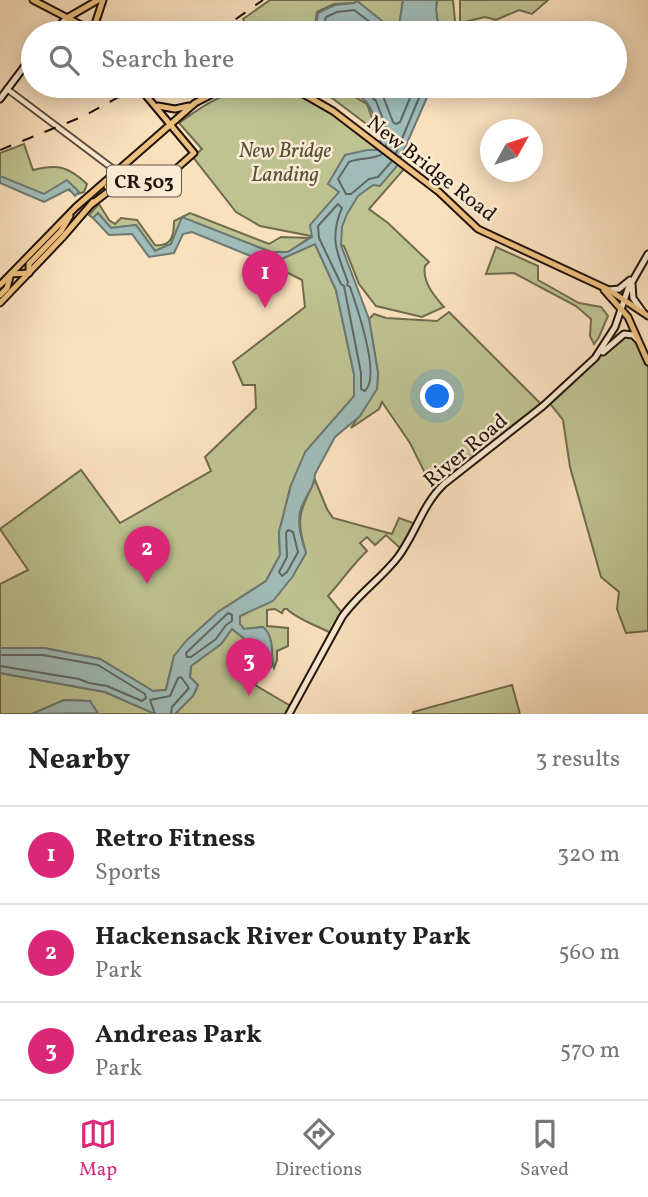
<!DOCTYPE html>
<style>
:root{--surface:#fff;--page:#f6f6f6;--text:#222;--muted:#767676;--line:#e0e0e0;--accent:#db2777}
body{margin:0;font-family:Vollkorn,serif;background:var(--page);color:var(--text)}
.compass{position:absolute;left:480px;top:119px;width:63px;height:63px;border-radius:50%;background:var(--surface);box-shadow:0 4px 18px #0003;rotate:50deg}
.you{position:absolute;left:438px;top:397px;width:24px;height:24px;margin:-18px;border:5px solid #fff;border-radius:50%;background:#1a73e8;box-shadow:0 0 0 10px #1a73e833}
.badge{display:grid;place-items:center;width:46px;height:46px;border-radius:50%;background:var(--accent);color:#fff;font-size:23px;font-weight:700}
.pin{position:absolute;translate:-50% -58px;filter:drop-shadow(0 2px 4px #0008)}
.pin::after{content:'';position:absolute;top:37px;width:24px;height:21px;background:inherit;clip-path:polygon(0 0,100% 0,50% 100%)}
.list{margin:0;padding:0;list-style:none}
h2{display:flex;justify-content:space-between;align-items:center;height:91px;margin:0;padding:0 28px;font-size:30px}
h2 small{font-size:23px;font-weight:400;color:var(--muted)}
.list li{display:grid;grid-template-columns:46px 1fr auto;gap:21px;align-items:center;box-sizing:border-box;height:98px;padding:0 28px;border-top:2px solid var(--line)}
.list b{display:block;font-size:26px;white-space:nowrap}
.list p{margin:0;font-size:23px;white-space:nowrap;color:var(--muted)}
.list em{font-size:23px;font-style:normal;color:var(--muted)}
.icon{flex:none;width:38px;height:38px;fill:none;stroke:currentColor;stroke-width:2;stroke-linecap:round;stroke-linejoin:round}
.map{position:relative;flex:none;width:648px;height:714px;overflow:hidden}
.search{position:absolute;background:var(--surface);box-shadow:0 4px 18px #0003;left:21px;right:21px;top:21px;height:77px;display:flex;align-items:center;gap:18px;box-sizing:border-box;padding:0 24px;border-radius:38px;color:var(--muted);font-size:26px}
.sheet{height:385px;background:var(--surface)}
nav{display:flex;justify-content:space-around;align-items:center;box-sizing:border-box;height:98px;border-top:2px solid var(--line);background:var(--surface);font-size:19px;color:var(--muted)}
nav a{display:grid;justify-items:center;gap:4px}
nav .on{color:var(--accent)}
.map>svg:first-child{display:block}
.green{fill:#bec391;stroke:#706a4e;stroke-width:2}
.water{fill:#a0bcb9;stroke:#6d7873;stroke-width:2}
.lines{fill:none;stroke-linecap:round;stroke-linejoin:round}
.shore{stroke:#606762;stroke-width:2}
.tertiary-casing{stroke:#574638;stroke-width:8}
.secondary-casing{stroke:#21120b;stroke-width:9}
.primary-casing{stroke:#21120b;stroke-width:9}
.tertiary{stroke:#fcecd5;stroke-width:4.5}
.secondary{stroke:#fcecd5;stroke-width:5}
.primary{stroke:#edc07f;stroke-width:5}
.rail{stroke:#21120b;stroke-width:2;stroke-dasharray:12 12;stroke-linecap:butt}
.labels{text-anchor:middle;stroke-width:5;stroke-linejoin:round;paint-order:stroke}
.shield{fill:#fcecd5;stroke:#635348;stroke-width:2}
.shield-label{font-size:19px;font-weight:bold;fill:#21120b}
.park-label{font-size:21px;font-style:italic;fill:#58503a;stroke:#fcecd5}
.street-label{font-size:21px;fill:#21120b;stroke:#fcecd5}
</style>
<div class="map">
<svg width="648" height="714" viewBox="0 0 648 714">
<rect width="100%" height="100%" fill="#fae1be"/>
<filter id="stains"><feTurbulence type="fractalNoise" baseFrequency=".00286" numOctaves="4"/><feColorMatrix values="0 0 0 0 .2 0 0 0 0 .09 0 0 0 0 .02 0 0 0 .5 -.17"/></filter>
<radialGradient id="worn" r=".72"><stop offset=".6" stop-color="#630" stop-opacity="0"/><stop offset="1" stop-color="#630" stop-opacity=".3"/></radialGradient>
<g class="green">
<path d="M 270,0 L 403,0 L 398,33 L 388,33 L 385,24 L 357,1 L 354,3 L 334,4 L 317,12 L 314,33 L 251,33 L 243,19 Z"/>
<path d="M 437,0 L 453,0 L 455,21 L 451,33 L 439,33 L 436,9 Z"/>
<path d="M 460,0 L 548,0 L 532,14 L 519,10 L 496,20 L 485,17 L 460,23 Z"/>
<path d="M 309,86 L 336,86 L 367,104 L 377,132 L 332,98 Z"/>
<path d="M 252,88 C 317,88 356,131 405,168 L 369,209 L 388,223 L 429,262 L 425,266 C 422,281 434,296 444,307 L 422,317 L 376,306 L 359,284 L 344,246 L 316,237 L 260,226 L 236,212 L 193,157 L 202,149 L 179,123 C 205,104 220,94 252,88 Z"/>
<path d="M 24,144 L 33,170 C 57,164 68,166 87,184 L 84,192 L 78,194 L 66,189 C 44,209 23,192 0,181 L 0,153 Z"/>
<path d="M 99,204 L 109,220 L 115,224 L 121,218 L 137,220 L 155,245 C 172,247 174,235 174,221 L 190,213 L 269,244 L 281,237 L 309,238 L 288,252 L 271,252 L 182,218 L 171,244 L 155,251 L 136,225 L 111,228 L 98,213 L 93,218 L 89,215 Z"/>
<path d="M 315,244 L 336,290 L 354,374 L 354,396 L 291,485 L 279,532 L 280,555 L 266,581 L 218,612 L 174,656 L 166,690 L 153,691 L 100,659 L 44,648 L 0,648 L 0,584 L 28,570 L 0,529 L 81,470 L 120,523 L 211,471 L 205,457 L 256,408 L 255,385 L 243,385 L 233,362 L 305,307 L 302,280 L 270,264 Z"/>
<path d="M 496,247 L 538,266 L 538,280 L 579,303 L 601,307 L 608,316 L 599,337 L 594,344 L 590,336 L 591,319 L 576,306 L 514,273 L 486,274 Z"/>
<path d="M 449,312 L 543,406 L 444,484 L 442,482 L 433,489 L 410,443 L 382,402 L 379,409 L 351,428 L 377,388 L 378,373 L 369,319 L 374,314 L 386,318 L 437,321 Z"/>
<path d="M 633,335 L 648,362 L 648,631 L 626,633 L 617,609 L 619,592 L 601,577 L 570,467 L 563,420 L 548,401 L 619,336 Z"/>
<path d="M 315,480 L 327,509 L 333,518 L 392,534 L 399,518 L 416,524 L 402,550 L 386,535 L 375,545 L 367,537 L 360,543 L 367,551 C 352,565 342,581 328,596 L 344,615 L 333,634 C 318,626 298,620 287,609 L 284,609 L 282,613 L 275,609 L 267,610 L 267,626 L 288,628 L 288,646 L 277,651 L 277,660 L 274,668 C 270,655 275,636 262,627 L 244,629 L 240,624 L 240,616 C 272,601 289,584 306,553 C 295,517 300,512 315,480 Z"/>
<path d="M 232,629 L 246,640 L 251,658 L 269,669 L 268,671 L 264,671 L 255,685 L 294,708 L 289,714 L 175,714 L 193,696 L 198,685 L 190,677 L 191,666 L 221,644 Z"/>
<path d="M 0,673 L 105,692 L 155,714 L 97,714 L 90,701 L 64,700 L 32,714 L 0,714 Z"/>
<path d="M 512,685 L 520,714 L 413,714 L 413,712 Z"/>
</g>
<g class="water">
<path d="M 403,0 L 437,0 L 436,9 L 439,33 L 398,33 Z"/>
<path d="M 357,1 L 386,24 L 388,33 L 315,33 L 318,13 L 335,5 L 354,3 Z"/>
<path d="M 342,86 L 432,86 L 397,166 L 380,186 L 373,185 L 358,196 L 347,214 L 342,227 L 341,245 L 369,319 L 378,373 L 377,389 L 360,416 L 335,437 L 315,474 C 315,488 303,498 300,512 C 297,525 302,540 306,553 L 293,576 L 273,601 L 240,616 L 240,624 L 244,629 L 263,627 C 274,636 272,653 272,666 L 269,669 L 251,658 L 246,640 L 232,629 L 221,644 L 191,666 L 190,677 L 198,685 L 193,696 L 175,714 L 155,714 L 105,692 L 0,673 L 0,648 L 44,648 L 100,659 L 153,691 L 166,690 L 174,656 L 186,641 L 218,612 L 266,581 L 280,555 L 279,532 L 291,485 L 305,452 L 354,396 L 354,374 L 336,290 L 315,244 L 270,264 L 192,232 L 183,234 L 174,253 L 149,257 L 132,234 L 109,235 L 93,218 L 98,213 L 111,228 L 136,225 L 155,251 L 171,244 L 182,217 L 271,252 L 288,252 L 312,237 L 310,225 L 339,192 L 328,184 L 345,155 L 367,150 L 376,150 L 382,137 C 371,108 372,100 342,86 Z"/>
<path d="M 0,176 L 44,194 L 67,180 L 79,192 L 75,196 L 69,189 L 44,202 L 0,183 Z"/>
<path d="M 64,700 L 90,701 L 98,713 L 32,714 Z"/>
</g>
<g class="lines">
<g class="shore">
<path d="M 322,33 L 326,17 L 337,12 L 354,10 L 378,28 L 380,33"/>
<path d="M 358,86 L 376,101 L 389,135 L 386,146"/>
<path d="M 373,86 L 383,96 L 393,122 L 396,124 L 400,122 L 415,86"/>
<path d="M 396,153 L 424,86"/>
<path d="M 382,154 C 374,160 360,157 349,162 L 338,179 L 346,194 L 351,194 L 369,179 L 378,177 L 392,161"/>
<path d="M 338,204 L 342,208 C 329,238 337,253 348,282 L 347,285 L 350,287 C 357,307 381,376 365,391 L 361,389 L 361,373 L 344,286 L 341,284 L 319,238 L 318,226 Z"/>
<path d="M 288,530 L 293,532 L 298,552 L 287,572 L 282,576 L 279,572 L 287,557 L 286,533 Z"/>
<path d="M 228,613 L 232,615 L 232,621 L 226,625 L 216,639 L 191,657 L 187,657 L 186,653 Z"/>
<path d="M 0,655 L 43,655 L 98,665 L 145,694 L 146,698 L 142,701 L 107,686 L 89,683 L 79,679 L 0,666"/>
<path d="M 155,714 L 150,700 L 170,696 L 178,678 L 181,677 L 189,688 L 172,707 L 171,714"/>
</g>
<g class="tertiary-casing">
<path id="tertiary" d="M 7,89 L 116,171"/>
</g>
<g class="secondary-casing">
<g id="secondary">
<path d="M 51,33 L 67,18"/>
<path d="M 0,99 L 33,55"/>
<path d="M 632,284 L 633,298 L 643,312"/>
<path d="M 609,290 L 619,289 L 630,280"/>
<path d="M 603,352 L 624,334 L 633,335 L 637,339"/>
<path d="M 289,714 L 342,617 C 358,594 381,579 398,557 C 416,533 422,505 444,484 L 543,406 L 595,358 L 615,327 L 628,289 L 648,254"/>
</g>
</g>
<g class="primary-casing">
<g id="primary">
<path d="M 33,0 L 81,25 L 91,33"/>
<path d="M 67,18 L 98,0"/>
<path d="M 99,33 L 96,21 L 103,0"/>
<path d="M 276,86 L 300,92 L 333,111 L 439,192 L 478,229 L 609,290 L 648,316"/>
<path d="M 158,106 L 175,109 L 189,106"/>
<path d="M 107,187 L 124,169"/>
<path d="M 92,204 L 118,184 L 159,180 L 168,176 L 194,153 L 138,86"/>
<path d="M 29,273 L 29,264 L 61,231 L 70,216"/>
<path d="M 11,274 L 29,273"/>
<path d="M 0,285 L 76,207 L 195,103 L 220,90 L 240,86"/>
<path d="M 604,290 L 628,317 L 648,362"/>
<path d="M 0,295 L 7,288 L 10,277"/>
<path d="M 0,303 L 62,238 L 93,202"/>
</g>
</g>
<use href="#tertiary" class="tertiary"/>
<use href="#secondary" class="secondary"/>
<use href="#primary" class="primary"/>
<g class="rail">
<path d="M 216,33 L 263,0"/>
<path d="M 0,150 L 84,116 L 139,86"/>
</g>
</g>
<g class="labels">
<rect class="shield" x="107" y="165.5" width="74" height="31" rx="5"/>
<g class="shield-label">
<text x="144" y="188">CR 503</text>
</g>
<g class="park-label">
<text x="285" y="157">New Bridge<tspan x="285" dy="24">Landing</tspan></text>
</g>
<g class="street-label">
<text transform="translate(432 168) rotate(38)" y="7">New Bridge Road</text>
<text transform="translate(465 450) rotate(-40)" y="7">River Road</text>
</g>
</g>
<rect width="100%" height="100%" filter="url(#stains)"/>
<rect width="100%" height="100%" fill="url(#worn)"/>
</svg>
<svg class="compass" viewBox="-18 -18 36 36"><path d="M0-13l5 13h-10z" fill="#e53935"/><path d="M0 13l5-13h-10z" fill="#767676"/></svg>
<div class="you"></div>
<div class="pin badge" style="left:265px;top:308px">1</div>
<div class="pin badge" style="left:147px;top:584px">2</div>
<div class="pin badge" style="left:249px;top:696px">3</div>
<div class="search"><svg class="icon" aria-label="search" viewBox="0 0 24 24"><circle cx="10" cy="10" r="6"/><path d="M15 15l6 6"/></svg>Search here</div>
</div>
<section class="sheet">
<h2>Nearby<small>3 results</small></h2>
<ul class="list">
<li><span class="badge">1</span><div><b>Retro Fitness</b><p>Sports</p></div><em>320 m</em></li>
<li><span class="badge">2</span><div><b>Hackensack River County Park</b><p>Park</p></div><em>560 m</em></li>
<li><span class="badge">3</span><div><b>Andreas Park</b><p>Park</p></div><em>570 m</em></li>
</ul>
</section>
<nav>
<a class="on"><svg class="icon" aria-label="map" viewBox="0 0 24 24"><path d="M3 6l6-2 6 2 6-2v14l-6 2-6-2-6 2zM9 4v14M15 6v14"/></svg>Map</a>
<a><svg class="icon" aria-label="directions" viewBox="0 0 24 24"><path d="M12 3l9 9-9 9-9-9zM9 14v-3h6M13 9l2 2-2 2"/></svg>Directions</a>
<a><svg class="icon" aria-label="saved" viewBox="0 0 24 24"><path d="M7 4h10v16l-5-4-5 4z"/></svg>Saved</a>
</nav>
